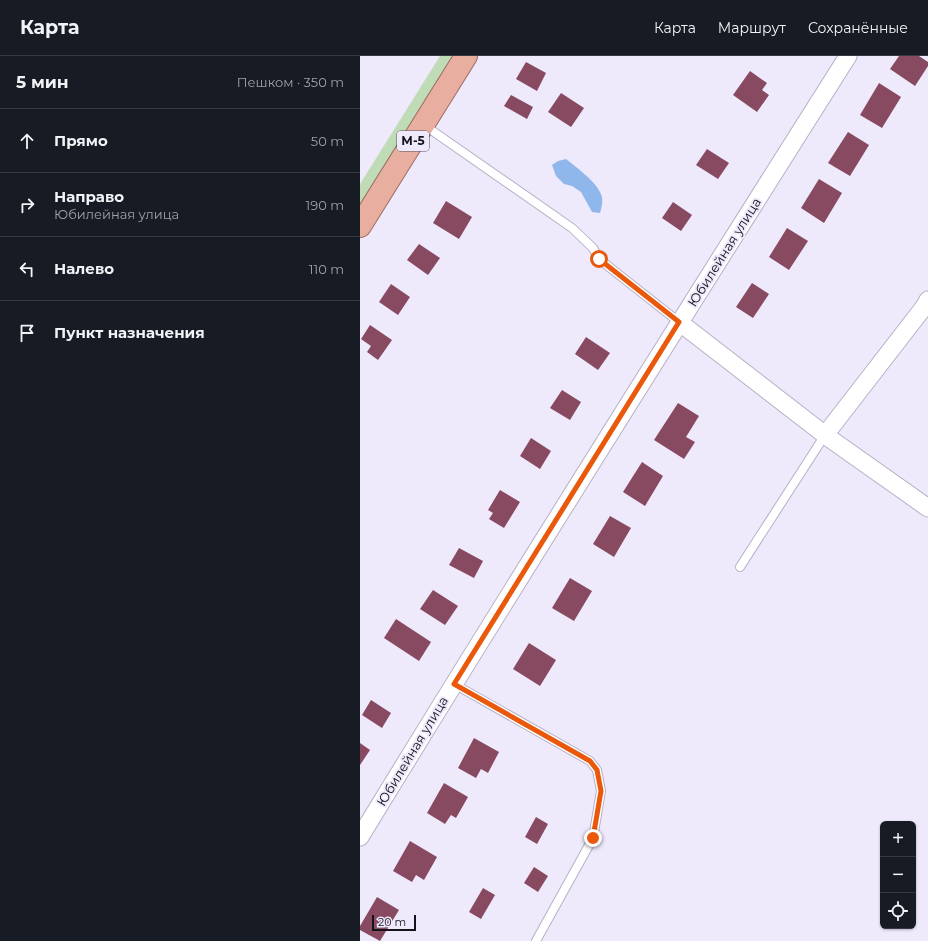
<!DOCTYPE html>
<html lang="ru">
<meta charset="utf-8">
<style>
:root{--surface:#171b24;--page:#242831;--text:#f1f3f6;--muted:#9ea1a6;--line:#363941}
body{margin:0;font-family:Montserrat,sans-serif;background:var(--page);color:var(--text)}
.controls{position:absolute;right:12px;bottom:12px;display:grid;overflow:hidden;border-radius:6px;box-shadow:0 1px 3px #0004}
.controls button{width:36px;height:36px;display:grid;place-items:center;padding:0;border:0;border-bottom:1px solid var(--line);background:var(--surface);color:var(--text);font:20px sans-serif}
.scale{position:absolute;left:12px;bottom:10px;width:44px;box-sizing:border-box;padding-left:4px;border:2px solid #15121a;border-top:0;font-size:11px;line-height:14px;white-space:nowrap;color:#15121a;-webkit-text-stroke:3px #efe9fc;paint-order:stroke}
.stop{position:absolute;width:12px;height:12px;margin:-9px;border:3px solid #ea580c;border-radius:50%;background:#fff}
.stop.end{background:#ea580c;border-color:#fff;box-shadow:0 1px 4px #0008}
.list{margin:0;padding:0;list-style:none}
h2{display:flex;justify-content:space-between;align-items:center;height:52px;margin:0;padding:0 16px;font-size:17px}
h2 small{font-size:13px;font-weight:400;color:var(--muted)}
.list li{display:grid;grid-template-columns:26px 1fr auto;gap:12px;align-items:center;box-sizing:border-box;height:64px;padding:0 16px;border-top:1px solid var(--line)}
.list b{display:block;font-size:15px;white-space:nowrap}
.list p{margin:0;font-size:13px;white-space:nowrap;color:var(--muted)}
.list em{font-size:13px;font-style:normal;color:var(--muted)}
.icon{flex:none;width:22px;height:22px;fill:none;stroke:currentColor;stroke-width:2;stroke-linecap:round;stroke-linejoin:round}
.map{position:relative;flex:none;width:568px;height:885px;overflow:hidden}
header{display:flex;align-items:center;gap:24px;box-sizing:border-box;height:56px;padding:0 20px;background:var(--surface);border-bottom:1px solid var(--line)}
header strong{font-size:19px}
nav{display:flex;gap:22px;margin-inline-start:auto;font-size:14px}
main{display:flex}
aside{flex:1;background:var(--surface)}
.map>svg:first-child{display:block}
.green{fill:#c0dcb7}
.water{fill:#90b7eb}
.building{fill:#874a61}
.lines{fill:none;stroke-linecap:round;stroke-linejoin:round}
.service-casing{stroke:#b6b0c5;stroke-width:10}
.minor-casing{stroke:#b6b0c5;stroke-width:19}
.trunk-casing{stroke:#9b6b62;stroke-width:24}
.service{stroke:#fff;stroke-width:8}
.minor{stroke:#fff;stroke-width:17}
.trunk{stroke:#e8afa0;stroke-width:22}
.route{stroke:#ea580c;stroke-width:5}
.labels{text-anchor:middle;stroke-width:4;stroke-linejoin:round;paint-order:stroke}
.shield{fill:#efe9fc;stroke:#56525e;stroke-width:1}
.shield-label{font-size:12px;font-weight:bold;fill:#15121a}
.street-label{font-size:13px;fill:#15121a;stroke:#efe9fc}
</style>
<header>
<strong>Карта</strong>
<nav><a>Карта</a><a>Маршрут</a><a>Сохранённые</a></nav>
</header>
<main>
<aside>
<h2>5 мин<small>Пешком · 350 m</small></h2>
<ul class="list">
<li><svg class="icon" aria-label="ahead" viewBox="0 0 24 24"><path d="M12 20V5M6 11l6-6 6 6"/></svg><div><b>Прямо</b></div><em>50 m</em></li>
<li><svg class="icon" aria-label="right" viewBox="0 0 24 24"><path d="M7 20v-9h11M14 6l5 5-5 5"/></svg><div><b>Направо</b><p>Юбилейная улица</p></div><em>190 m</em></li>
<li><svg class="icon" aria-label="left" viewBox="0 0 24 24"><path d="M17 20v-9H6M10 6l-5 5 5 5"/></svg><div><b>Налево</b></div><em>110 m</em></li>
<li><svg class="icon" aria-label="arrive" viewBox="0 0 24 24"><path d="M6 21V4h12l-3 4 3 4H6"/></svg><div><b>Пункт назначения</b></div></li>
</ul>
</aside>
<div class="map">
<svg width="568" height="885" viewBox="0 0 568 885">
<rect width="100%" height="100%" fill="#efe9fc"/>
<path class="green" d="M 80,0 L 95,0 L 0,152 L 0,128 Z"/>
<path class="water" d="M 206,103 C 216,111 235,125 240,136 C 244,143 242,150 240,157 L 232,156 L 221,136 L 212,130 L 204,128 L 196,120 L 192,109 L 198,105 Z"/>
<g class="building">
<path d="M 539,0 L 559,0 L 568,6 L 568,10 L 555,30 L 530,13 Z"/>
<path d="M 166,6 L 186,17 L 177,35 L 156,23 Z"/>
<path d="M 390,15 L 407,27 L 402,34 L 409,39 L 397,56 L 373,39 Z"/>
<path d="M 519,27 L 541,41 L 522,72 L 500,59 Z"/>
<path d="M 201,37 L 224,52 L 211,71 L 188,56 Z"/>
<path d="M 151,39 L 173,51 L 167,63 L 144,50 Z"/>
<path d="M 488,76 L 509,89 L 490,120 L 468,107 Z"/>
<path d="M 347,93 L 369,107 L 358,123 L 336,109 Z"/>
<path d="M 459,123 L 482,137 L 464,167 L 441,152 Z"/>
<path d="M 86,145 L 112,161 L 99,183 L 73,167 Z"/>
<path d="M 313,146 L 332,159 L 321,175 L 302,162 Z"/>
<path d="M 427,172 L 448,185 L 429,214 L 409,201 Z"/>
<path d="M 59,188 L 80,202 L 68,219 L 47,204 Z"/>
<path d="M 392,227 L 409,238 L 393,262 L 376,251 Z"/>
<path d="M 31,228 L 50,241 L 38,259 L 19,246 Z"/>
<path d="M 10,269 L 32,284 L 18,304 L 7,296 L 11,290 L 1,283 Z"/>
<path d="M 226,281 L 250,297 L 238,314 L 215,298 Z"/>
<path d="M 202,334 L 221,346 L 210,364 L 190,352 Z"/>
<path d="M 318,347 L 339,360 L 326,381 L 335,386 L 324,403 L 294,384 Z"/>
<path d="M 171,382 L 191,395 L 180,413 L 160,400 Z"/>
<path d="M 282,406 L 303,420 L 285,450 L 263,436 Z"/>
<path d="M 140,434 L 160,446 L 144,472 L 129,463 L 133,457 L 128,454 Z"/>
<path d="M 250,460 L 271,472 L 254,501 L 233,488 Z"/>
<path d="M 99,492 L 123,505 L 114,522 L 89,509 Z"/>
<path d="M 210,522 L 232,535 L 214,565 L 192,552 Z"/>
<path d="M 73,534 L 98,550 L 85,569 L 60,553 Z"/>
<path d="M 36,563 L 71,586 L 59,605 L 24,582 Z"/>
<path d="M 169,587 L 196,604 L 180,630 L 153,613 Z"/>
<path d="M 11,644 L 31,657 L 22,672 L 2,659 Z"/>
<path d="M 114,682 L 139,696 L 128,717 L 121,713 L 116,722 L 98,712 Z"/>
<path d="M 0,687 L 10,694 L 0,709 Z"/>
<path d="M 84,727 L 108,741 L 96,762 L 91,759 L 85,768 L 67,757 Z"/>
<path d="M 176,761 L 188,768 L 177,788 L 165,781 Z"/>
<path d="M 50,785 L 77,801 L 64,824 L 56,819 L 52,826 L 33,815 Z"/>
<path d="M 174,811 L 188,820 L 178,836 L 164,827 Z"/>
<path d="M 123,832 L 135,839 L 121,863 L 109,856 Z"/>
<path d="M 17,841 L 39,854 L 20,885 L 0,874 L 0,870 Z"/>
</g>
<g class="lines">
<g class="service-casing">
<g id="service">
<path d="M 64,69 L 212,172 L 233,192 L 239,203 L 319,266"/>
<path d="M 380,511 L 465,379"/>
<path d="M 94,628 L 230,705 L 237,714 L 241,735 L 233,782 L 176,885"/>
</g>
</g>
<g class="minor-casing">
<g id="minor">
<path d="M 319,266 L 469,382 L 568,452"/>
<path d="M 465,379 L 564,251 L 568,244"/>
<path d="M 0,781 C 160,519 324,259 488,0"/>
</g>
</g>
<g class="trunk-casing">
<path id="trunk" d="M 0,170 L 106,0"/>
</g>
<use href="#service" class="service"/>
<use href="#minor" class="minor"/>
<use href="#trunk" class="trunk"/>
</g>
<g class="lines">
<path class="route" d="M 233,782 L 241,735 L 237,714 L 230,705 L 94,628 L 319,266 L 239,203"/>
</g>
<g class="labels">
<rect class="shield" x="37" y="75" width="32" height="20" rx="3"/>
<g class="shield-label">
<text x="53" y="89">М-5</text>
</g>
<g class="street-label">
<text transform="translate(364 196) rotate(-58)" y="5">Юбилейная улица</text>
<text transform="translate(52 695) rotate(-59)" y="5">Юбилейная улица</text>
</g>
</g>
</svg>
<div class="controls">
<button>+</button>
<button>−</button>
<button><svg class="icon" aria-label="locate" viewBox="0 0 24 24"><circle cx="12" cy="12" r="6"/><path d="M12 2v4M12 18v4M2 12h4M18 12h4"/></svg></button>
</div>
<div class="scale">20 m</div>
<div class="stop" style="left:239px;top:203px"></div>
<div class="stop end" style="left:233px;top:782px"></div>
</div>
</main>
